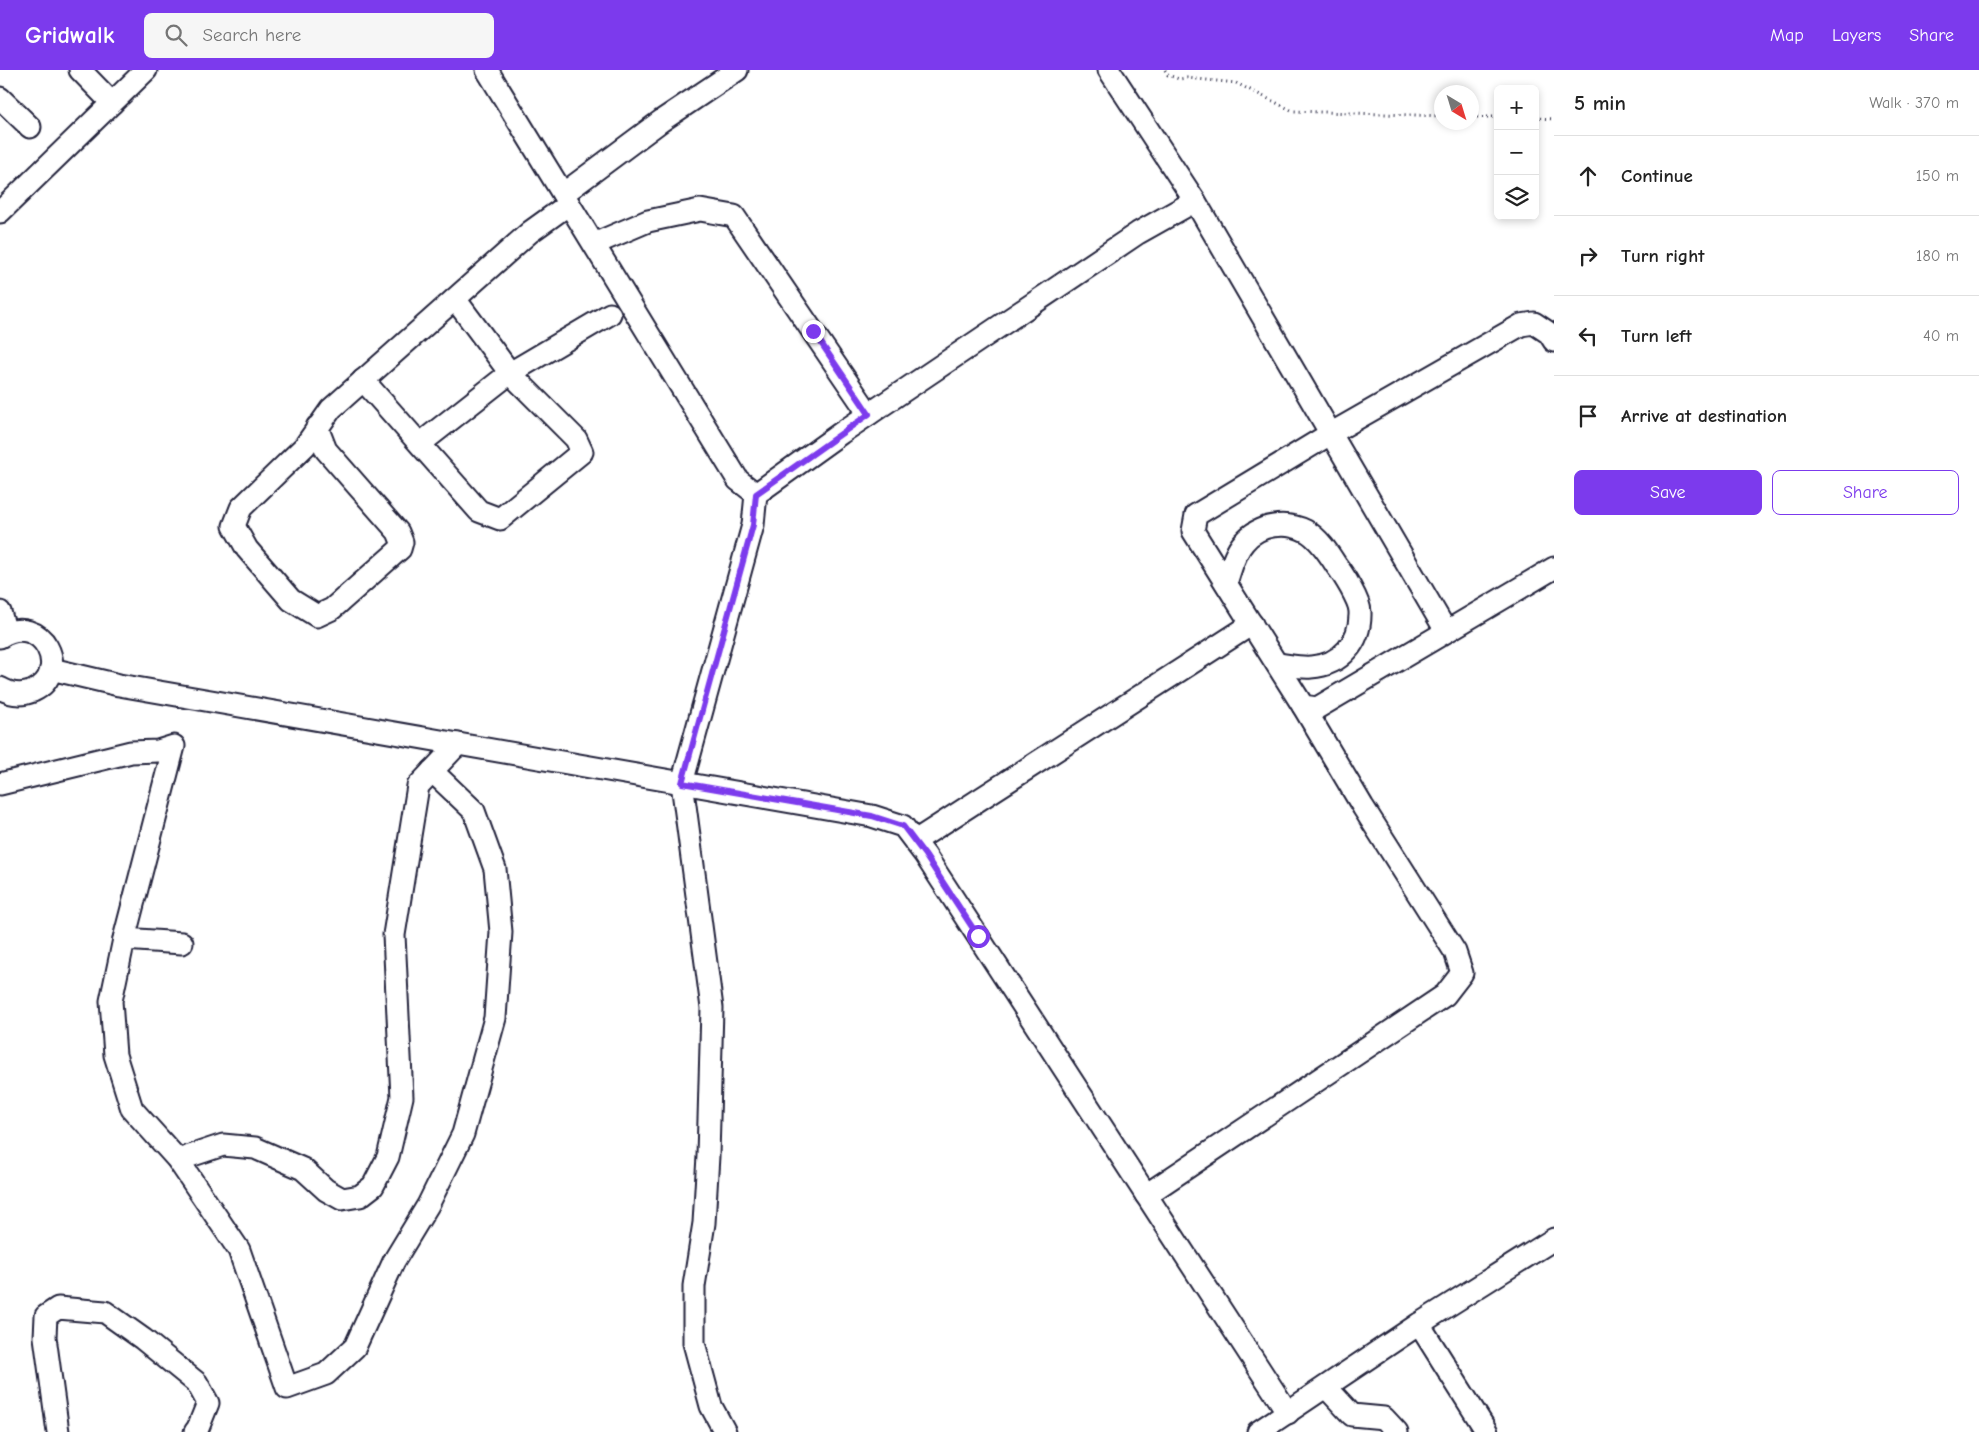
<!DOCTYPE html>
<meta charset="utf-8">
<style>
:root{--surface:#fff;--page:#f6f6f6;--text:#222;--muted:#767676;--line:#e0e0e0;--accent:#7c3aed}
body{margin:0;font-family:"Comic Neue",sans-serif;background:var(--page);color:var(--text)}
.controls{position:absolute;right:15px;top:15px;display:grid;overflow:hidden;border-radius:8px;box-shadow:0 2px 8px #0003}
.controls button{width:45px;height:45px;display:grid;place-items:center;padding:0;border:0;border-bottom:1px solid var(--line);background:var(--surface);color:var(--text);font:25px sans-serif}
.compass{position:absolute;left:1434px;top:15px;width:45px;height:45px;border-radius:50%;background:var(--surface);box-shadow:0 2px 8px #0003;rotate:142deg}
.stop{position:absolute;width:15px;height:15px;margin:-11px;border:4px solid #7c3aed;border-radius:50%;background:#fff}
.stop.end{background:#7c3aed;border-color:#fff;box-shadow:0 1px 5px #0008}
.list{margin:0;padding:0;list-style:none}
h2{display:flex;justify-content:space-between;align-items:center;height:65px;margin:0;padding:0 20px;font-size:21px}
h2 small{font-size:16px;font-weight:400;color:var(--muted)}
.list li{display:grid;grid-template-columns:32px 1fr auto;gap:15px;align-items:center;box-sizing:border-box;height:80px;padding:0 20px;border-top:1px solid var(--line)}
.list b{display:block;font-size:19px;white-space:nowrap}
.list em{font-size:16px;font-style:normal;color:var(--muted)}
.actions{display:flex;gap:10px;padding:15px 20px}
.actions a{flex:1;padding:11px 0;border:1px solid var(--accent);border-radius:8px;text-align:center;font-size:18px;color:var(--accent)}
.actions .main{background:var(--accent);color:#fff}
.icon{flex:none;width:28px;height:28px;fill:none;stroke:currentColor;stroke-width:2;stroke-linecap:round;stroke-linejoin:round}
.map{position:relative;flex:none;width:1554px;height:1362px;overflow:hidden}
header{display:flex;align-items:center;gap:30px;box-sizing:border-box;height:70px;padding:0 25px;background:var(--accent);color:#fff}
header strong{font-size:24px}
nav{display:flex;gap:28px;margin-inline-start:auto;font-size:18px}
.search{width:350px;height:45px;background:var(--page);display:flex;align-items:center;gap:12px;box-sizing:border-box;padding:0 18px;border-radius:8px;color:var(--muted);font-size:19px}
main{display:flex}
aside{flex:1;background:var(--surface)}
.map>svg:first-child{display:block}
.lines{fill:none;stroke-linecap:round;stroke-linejoin:round}
.minor-casing{stroke:#22223b;stroke-width:25}
.path{stroke:#22223b;stroke-width:3;stroke-dasharray:1 4;stroke-linecap:butt}
.minor{stroke:#fff;stroke-width:21}
.route{stroke:#7c3aed;stroke-width:6}
</style>
<header>
<strong>Gridwalk</strong>
<div class="search"><svg class="icon" aria-label="search" viewBox="0 0 24 24"><circle cx="10" cy="10" r="6"/><path d="M15 15l6 6"/></svg>Search here</div>
<nav><a>Map</a><a>Layers</a><a>Share</a></nav>
</header>
<main>
<div class="map">
<svg width="1554" height="1362" viewBox="0 0 1554 1362">
<rect width="100%" height="100%" fill="#fff"/>
<filter id="ink" filterUnits="userSpaceOnUse"><feTurbulence type="fractalNoise" baseFrequency=".02" numOctaves="2"/><feDisplacementMap in="SourceGraphic" scale="10" xChannelSelector="R" yChannelSelector="G"/><feConvolveMatrix kernelMatrix="1 2 1 2 8 2 1 2 1" color-interpolation-filters="sRGB"/></filter>
<g filter="url(#ink)">
<g class="lines">
<g class="minor-casing">
<g id="minor">
<path d="M 80,0 L 112,33"/>
<path d="M 487,0 L 738,410 L 756,424"/>
<path d="M 1109,0 L 1195,131 L 1446,561"/>
<path d="M 0,28 L 30,57"/>
<path d="M 563,124 L 661,51 L 737,0"/>
<path d="M 0,142 L 146,0"/>
<path d="M 594,174 L 648,151 L 700,140 L 734,146 L 869,344"/>
<path d="M 1554,271 L 1549,263 L 1534,253 L 1521,255 L 1330,364 L 1196,445 L 1193,461 L 1303,636 L 1317,638 L 1554,498"/>
<path d="M 363,310 L 479,441 L 500,449 L 582,382 L 576,369 L 510,303 L 455,229"/>
<path d="M 317,357 L 326,380 L 398,462 L 402,472 L 400,479 L 332,539 L 317,546 L 291,530 L 247,479 L 234,456 L 241,438 L 305,376 L 331,339 L 530,162 L 569,134"/>
<path d="M 421,373 L 510,303 L 610,244"/>
<path d="M 1226,513 C 1231,499 1234,483 1244,472 C 1259,454 1286,451 1306,461 C 1319,468 1329,484 1336,495 C 1343,504 1360,531 1360,542 C 1361,572 1341,595 1311,597 C 1300,598 1288,595 1277,594"/>
<path d="M 0,542 L 6,563"/>
<path d="M 0,567 C 42,540 73,603 33,621 C 21,626 10,624 0,618"/>
<path d="M 51,599 L 119,615 L 872,746 L 903,756 L 925,785 L 1288,1343"/>
<path d="M 0,714 L 131,682 L 158,681 L 174,676 L 124,869 L 111,931 L 115,985 L 132,1039 L 178,1090 L 239,1180 L 287,1318 L 326,1304 L 355,1277 L 394,1191 L 428,1135 L 463,1064 L 495,948 L 501,862 L 495,799 L 474,741 L 432,701"/>
<path d="M 915,771 L 1252,554"/>
<path d="M 124,869 L 182,873"/>
<path d="M 178,1090 L 223,1075 L 255,1078 L 303,1099 L 326,1120 L 342,1129 L 360,1126 L 373,1116 L 388,1087 L 402,1027 L 394,865 L 418,716 L 458,674"/>
<path d="M 1146,1125 L 1445,925 L 1462,903 L 1455,882 L 1363,737 L 1303,636"/>
<path d="M 1419,1254 L 1487,1362"/>
<path d="M 1326,1317 L 1352,1345 L 1384,1348 L 1397,1362"/>
<path d="M 58,1362 L 45,1267 L 46,1246 L 58,1238 L 105,1242 L 143,1269 L 197,1313 L 208,1333 L 198,1358 L 195,1362"/>
<path d="M 725,1362 L 711,1336 L 694,1273 L 694,1216 L 704,1153 L 708,1086 L 712,938 L 682,713 L 753,455 L 756,424 L 841,363 L 1138,163 L 1195,131"/>
<path d="M 1258,1362 L 1419,1254 L 1554,1169"/>
</g>
</g>
<g class="path">
<path d="M 1165,0 L 1168,5 L 1179,9 L 1187,8 L 1236,13 L 1293,41 L 1442,46"/>
<path d="M 1472,47 L 1498,47"/>
<path d="M 1535,48 L 1554,49"/>
</g>
<use href="#minor" class="minor"/>
</g>
</g>
<g class="lines" filter="url(#ink)">
<path class="route" d="M 813,261 L 869,344 L 756,424 L 753,455 L 682,713 L 872,746 L 903,756 L 925,785 L 978,866"/>
</g>
</svg>
<div class="controls">
<button>+</button>
<button>−</button>
<button><svg class="icon" aria-label="layers" viewBox="0 0 24 24"><path d="M12 4l9 5-9 5-9-5zM3 14l9 5 9-5"/></svg></button>
</div>
<svg class="compass" viewBox="-18 -18 36 36"><path d="M0-13l5 13h-10z" fill="#e53935"/><path d="M0 13l5-13h-10z" fill="#767676"/></svg>
<div class="stop" style="left:978px;top:866px"></div>
<div class="stop end" style="left:813px;top:261px"></div>
</div>
<aside>
<h2>5 min<small>Walk · 370 m</small></h2>
<ul class="list">
<li><svg class="icon" aria-label="ahead" viewBox="0 0 24 24"><path d="M12 20V5M6 11l6-6 6 6"/></svg><div><b>Continue</b></div><em>150 m</em></li>
<li><svg class="icon" aria-label="right" viewBox="0 0 24 24"><path d="M7 20v-9h11M14 6l5 5-5 5"/></svg><div><b>Turn right</b></div><em>180 m</em></li>
<li><svg class="icon" aria-label="left" viewBox="0 0 24 24"><path d="M17 20v-9H6M10 6l-5 5 5 5"/></svg><div><b>Turn left</b></div><em>40 m</em></li>
<li><svg class="icon" aria-label="arrive" viewBox="0 0 24 24"><path d="M6 21V4h12l-3 4 3 4H6"/></svg><div><b>Arrive at destination</b></div></li>
</ul>
<div class="actions"><a class="main">Save</a><a>Share</a></div>
</aside>
</main>
